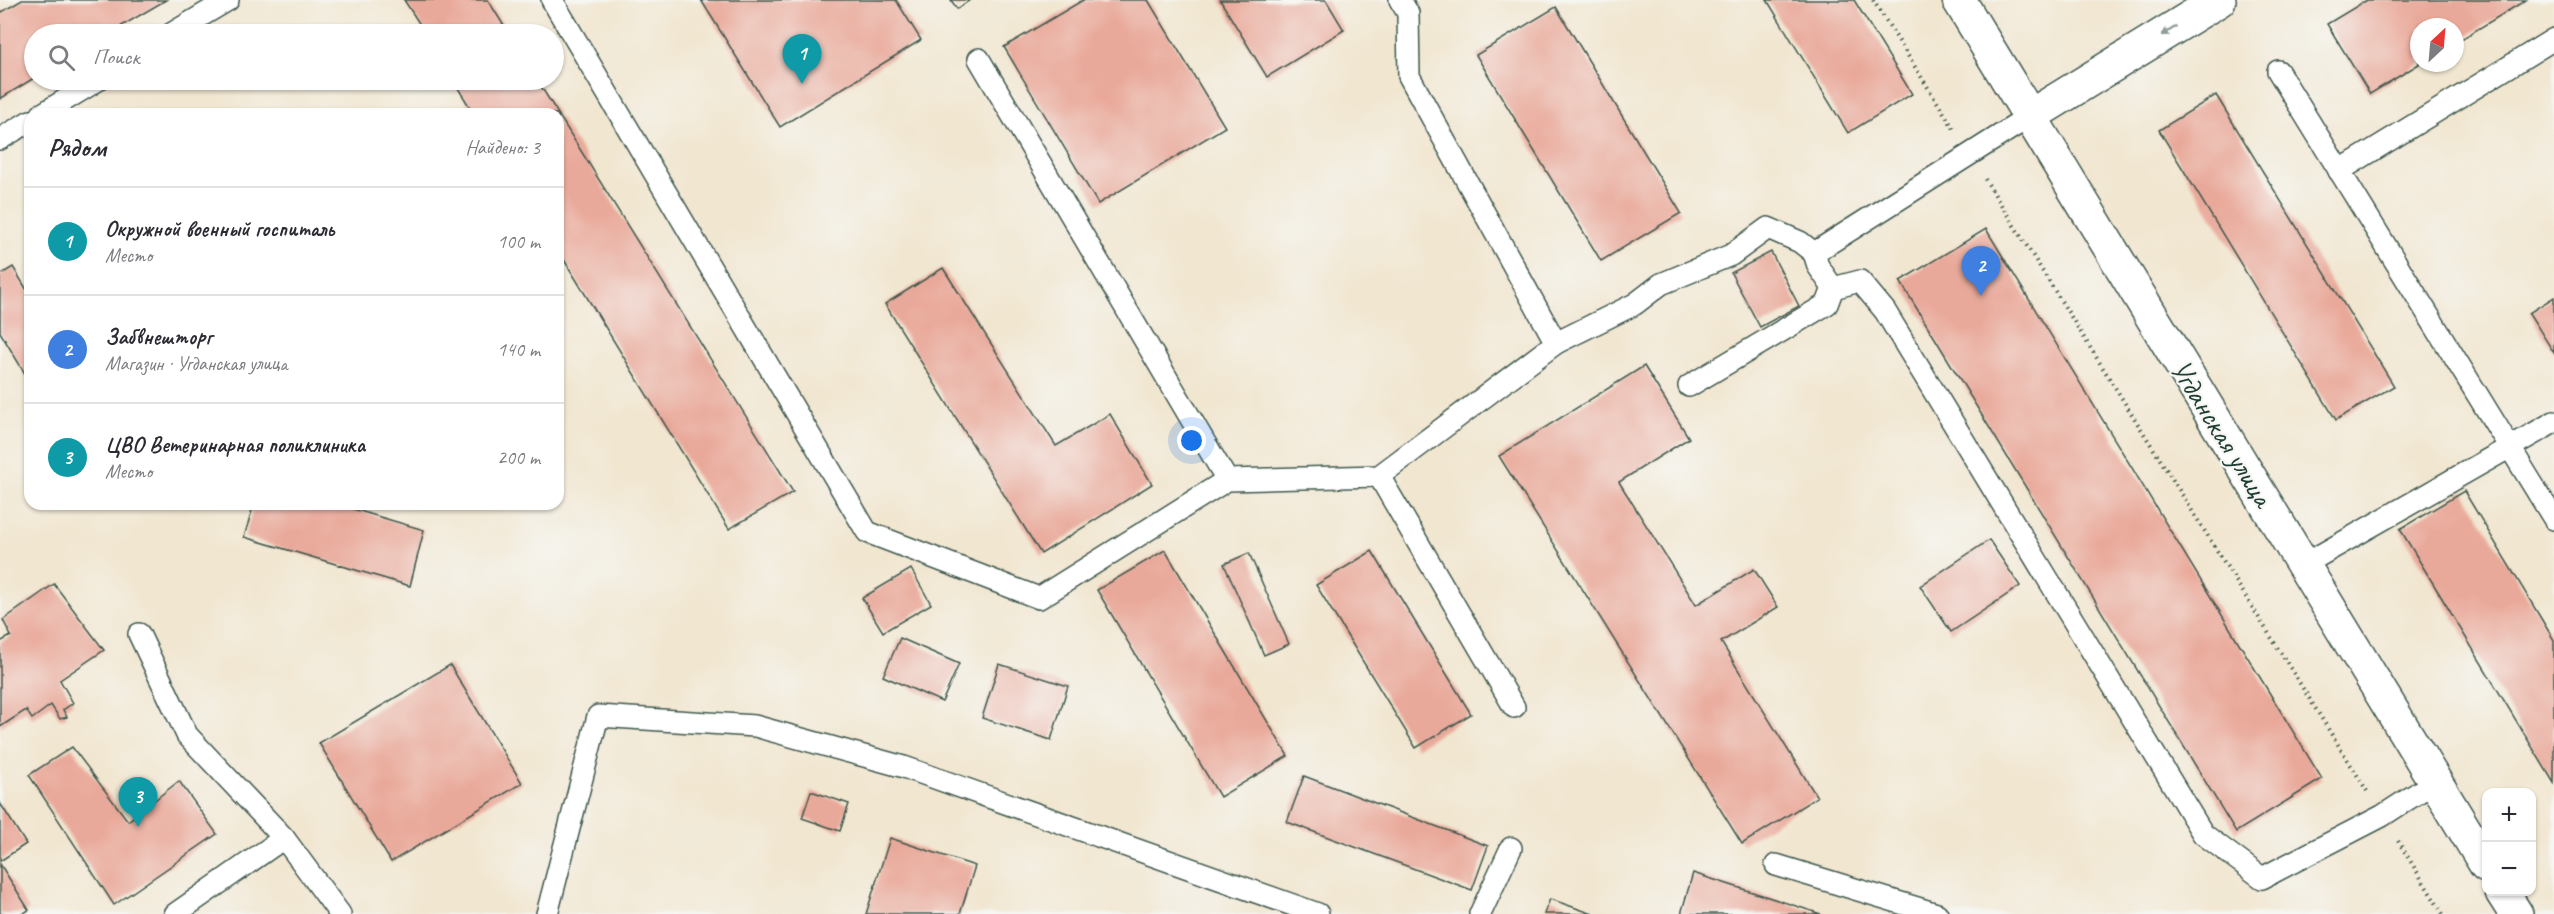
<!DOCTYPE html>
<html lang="ru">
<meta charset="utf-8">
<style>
:root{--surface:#fff;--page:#f7f7f7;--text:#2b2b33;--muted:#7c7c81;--line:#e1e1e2;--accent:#7c3aed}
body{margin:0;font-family:Caveat,sans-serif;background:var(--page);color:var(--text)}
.controls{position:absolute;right:18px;bottom:18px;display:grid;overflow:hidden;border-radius:12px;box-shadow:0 2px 4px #0004}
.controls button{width:54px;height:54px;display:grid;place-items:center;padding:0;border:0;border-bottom:2px solid var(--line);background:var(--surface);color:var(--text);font:30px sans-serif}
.compass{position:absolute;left:2410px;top:18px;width:54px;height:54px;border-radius:50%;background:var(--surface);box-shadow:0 2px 4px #0004;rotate:26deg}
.you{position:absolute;left:1192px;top:441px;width:21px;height:21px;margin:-15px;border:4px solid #fff;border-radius:50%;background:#1a73e8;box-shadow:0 0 0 9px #1a73e833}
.badge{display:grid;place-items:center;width:39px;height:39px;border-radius:50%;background:var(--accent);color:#fff;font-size:20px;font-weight:700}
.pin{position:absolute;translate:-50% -50px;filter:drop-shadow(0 2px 3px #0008)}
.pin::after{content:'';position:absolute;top:32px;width:21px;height:18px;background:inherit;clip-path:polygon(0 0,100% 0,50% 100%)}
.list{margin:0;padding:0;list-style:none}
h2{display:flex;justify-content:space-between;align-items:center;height:78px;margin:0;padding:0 24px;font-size:26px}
h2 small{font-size:20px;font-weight:400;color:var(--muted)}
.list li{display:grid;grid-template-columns:39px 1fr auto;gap:18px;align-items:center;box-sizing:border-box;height:108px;padding:0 24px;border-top:2px solid var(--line)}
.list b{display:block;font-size:22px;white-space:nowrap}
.list p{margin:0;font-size:20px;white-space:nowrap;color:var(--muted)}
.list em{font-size:20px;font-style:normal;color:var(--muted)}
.icon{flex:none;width:33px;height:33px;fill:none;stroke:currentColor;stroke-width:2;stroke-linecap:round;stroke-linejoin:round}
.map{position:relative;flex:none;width:2554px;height:914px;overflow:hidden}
.search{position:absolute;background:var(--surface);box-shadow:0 2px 4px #0004;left:24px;top:24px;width:540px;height:66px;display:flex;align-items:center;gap:15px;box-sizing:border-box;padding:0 21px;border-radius:33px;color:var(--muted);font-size:22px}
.panel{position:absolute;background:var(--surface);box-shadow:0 2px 4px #0004;left:24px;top:108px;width:540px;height:402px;border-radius:18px}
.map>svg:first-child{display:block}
.building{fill:#e9a99a}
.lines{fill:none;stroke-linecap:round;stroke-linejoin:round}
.service-casing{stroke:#3e564b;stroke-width:24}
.minor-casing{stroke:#3e564b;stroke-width:36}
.path{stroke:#3e564b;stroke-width:4;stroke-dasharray:1.5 4.5;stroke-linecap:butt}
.service{stroke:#fff;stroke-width:21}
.minor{stroke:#fff;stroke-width:33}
.oneway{fill:#8f9e9a}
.labels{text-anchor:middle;stroke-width:4.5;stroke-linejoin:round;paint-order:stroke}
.street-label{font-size:30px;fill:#1f3d34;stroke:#f6f6f2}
</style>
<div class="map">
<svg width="2554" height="914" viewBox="0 0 2554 914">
<rect width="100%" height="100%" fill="#f6f6f2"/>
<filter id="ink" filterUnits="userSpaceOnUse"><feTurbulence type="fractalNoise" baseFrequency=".0167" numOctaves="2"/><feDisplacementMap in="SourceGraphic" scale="12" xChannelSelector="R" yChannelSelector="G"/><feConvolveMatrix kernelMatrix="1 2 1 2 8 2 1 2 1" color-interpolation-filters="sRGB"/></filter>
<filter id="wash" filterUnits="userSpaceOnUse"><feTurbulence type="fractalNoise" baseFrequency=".008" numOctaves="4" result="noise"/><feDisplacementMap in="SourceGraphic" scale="24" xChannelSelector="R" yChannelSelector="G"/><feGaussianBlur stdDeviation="1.35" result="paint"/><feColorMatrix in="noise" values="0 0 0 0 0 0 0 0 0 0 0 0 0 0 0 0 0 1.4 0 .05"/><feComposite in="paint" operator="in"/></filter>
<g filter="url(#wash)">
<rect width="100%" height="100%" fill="#f1e6d0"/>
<g id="blocks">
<g class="building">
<path d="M 22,0 L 166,0 L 108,34 L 34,34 L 34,78 L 0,99 L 0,13 Z"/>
<path d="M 404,0 L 488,0 L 509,34 L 426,34 Z"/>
<path d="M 701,0 L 896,0 L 921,40 L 780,127 Z"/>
<path d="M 951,0 L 970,0 L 957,9 Z"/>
<path d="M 1083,0 L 1148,0 L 1225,127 L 1098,204 L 1004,47 Z"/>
<path d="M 1220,0 L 1326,0 L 1344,30 L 1267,77 Z"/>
<path d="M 1767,0 L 1854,0 L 1912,94 L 1848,133 Z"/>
<path d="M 2367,0 L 2526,0 L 2455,43 L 2455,27 L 2419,27 L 2419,64 L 2370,94 L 2327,24 Z"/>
<path d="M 1556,7 L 1681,213 L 1601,261 L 1476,55 Z"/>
<path d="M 453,80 L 537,80 L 793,492 L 729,529 L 558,250 L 558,114 L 474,114 Z"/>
<path d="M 2216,95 L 2394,386 L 2336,420 L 2159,130 Z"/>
<path d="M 1986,229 L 2322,779 L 2236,832 L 1900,281 Z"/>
<path d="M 1771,252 L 1799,306 L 1760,327 L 1731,273 Z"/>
<path d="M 13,267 L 30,295 L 30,382 L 0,332 L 0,275 Z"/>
<path d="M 943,268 L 1056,446 L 1110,414 L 1152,484 L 1041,554 L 885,304 Z"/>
<path d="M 2554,297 L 2554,353 L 2529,313 Z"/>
<path d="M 1644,366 L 1689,438 L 1619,482 L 1696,605 L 1754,569 L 1778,607 L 1721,642 L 1817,797 L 1742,844 L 1499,456 Z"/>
<path d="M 2464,491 L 2554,640 L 2554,783 L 2400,529 Z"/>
<path d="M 254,504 L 336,504 L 424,530 L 410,586 L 244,537 Z"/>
<path d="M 1989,540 L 2020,586 L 1951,632 L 1920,586 Z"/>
<path d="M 1165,550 L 1288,756 L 1220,797 L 1097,590 Z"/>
<path d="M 1372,551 L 1471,714 L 1416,748 L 1316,585 Z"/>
<path d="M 1249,553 L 1289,644 L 1264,655 L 1224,564 Z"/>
<path d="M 911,569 L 931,604 L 883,632 L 862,598 Z"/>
<path d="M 54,584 L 104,650 L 60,680 L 73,703 L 63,710 L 67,717 L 60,719 L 51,705 L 32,719 L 26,710 L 0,727 L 0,642 L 11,636 L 3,620 Z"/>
<path d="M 900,638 L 959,664 L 942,702 L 883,676 Z"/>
<path d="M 999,664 L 1068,686 L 1051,740 L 982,718 Z"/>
<path d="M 450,665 L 522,783 L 391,862 L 319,743 Z"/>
<path d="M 72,747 L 128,821 L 179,781 L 217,834 L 114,905 L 29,775 Z"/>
<path d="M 1304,776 L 1488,846 L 1472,890 L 1287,822 Z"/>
<path d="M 811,791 L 849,804 L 840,831 L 802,818 Z"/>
<path d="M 0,803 L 26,844 L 0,861 Z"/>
<path d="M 890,838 L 975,866 L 960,914 L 866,914 Z"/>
<path d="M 0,864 L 29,910 L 22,914 L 0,914 Z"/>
<path d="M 1693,873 L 1821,914 L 1681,914 Z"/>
<path d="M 1550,899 L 1593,914 L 1544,914 Z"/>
</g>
</g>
</g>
<g filter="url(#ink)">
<use href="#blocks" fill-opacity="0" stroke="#3e564b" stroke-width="1.5"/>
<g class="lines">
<g class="service-casing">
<g id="service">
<path d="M 552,0 L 867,532 L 1039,598 L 1227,480 L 1379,476 L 1556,343 L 1409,76 L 1408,13 L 1400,0"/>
<path d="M 171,34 L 228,0"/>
<path d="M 979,59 L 1227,480"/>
<path d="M 2278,71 L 2554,519"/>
<path d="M 42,114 L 98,80"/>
<path d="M 0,139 L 30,121"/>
<path d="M 2339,171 L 2554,39"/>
<path d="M 1833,288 L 1860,281 L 1885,311 L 2203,834 L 2262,878 L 2382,816 L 2436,781"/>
<path d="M 1556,343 L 1635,304 L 1661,284 L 1731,255 L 1768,228 L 1800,242 L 1814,253"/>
<path d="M 1689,386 L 1827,304 L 1833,288 L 1818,266 L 1814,253 L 2029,117"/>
<path d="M 1379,476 L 1514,707"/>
<path d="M 2303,565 L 2554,422"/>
<path d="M 139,634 L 187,735 L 284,838 L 175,914"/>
<path d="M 284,838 L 340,914"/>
<path d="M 1776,865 L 1937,914"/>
<path d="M 547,914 L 598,716 L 755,726 L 904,767 L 1318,914"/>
<path d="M 1480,914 L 1511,848"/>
</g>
</g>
<g class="minor-casing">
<g id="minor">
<path d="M 1959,0 L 2486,865"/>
<path d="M 2029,117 L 2219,0"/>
<path d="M 2502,892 L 2516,914"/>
</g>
</g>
<g class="path">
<path d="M 1873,0 L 1954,129"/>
<path d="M 1985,179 L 2367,791"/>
<path d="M 2398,841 L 2443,914"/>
</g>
<use href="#service" class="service"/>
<use href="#minor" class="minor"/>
</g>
<defs><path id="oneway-solid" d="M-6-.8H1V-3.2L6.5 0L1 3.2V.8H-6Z" transform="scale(1.5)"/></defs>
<use class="oneway" href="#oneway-solid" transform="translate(2169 31) rotate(148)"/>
</g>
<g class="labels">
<g class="street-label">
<text transform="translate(2222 433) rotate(58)" y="10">Угданская улица</text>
</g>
</g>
</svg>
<div class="controls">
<button>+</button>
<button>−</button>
</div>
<svg class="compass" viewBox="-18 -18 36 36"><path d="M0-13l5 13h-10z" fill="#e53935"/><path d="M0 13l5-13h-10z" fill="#7c7c81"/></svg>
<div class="you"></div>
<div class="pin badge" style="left:802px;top:84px;background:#0f9aa8">1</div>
<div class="pin badge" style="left:1981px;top:296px;background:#3f7fe0">2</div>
<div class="pin badge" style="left:138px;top:827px;background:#0f9aa8">3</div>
<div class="search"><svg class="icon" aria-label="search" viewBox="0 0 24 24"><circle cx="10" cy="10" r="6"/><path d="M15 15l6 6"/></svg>Поиск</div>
<section class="panel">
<h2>Рядом<small>Найдено: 3</small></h2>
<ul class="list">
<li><span class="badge" style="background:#0f9aa8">1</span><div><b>Окружной военный госпиталь</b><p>Место</p></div><em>100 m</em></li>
<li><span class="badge" style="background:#3f7fe0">2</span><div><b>Забвнешторг</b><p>Магазин · Угданская улица</p></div><em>140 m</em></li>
<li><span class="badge" style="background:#0f9aa8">3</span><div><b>ЦВО Ветеринарная поликлиника</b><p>Место</p></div><em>200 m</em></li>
</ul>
</section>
</div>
